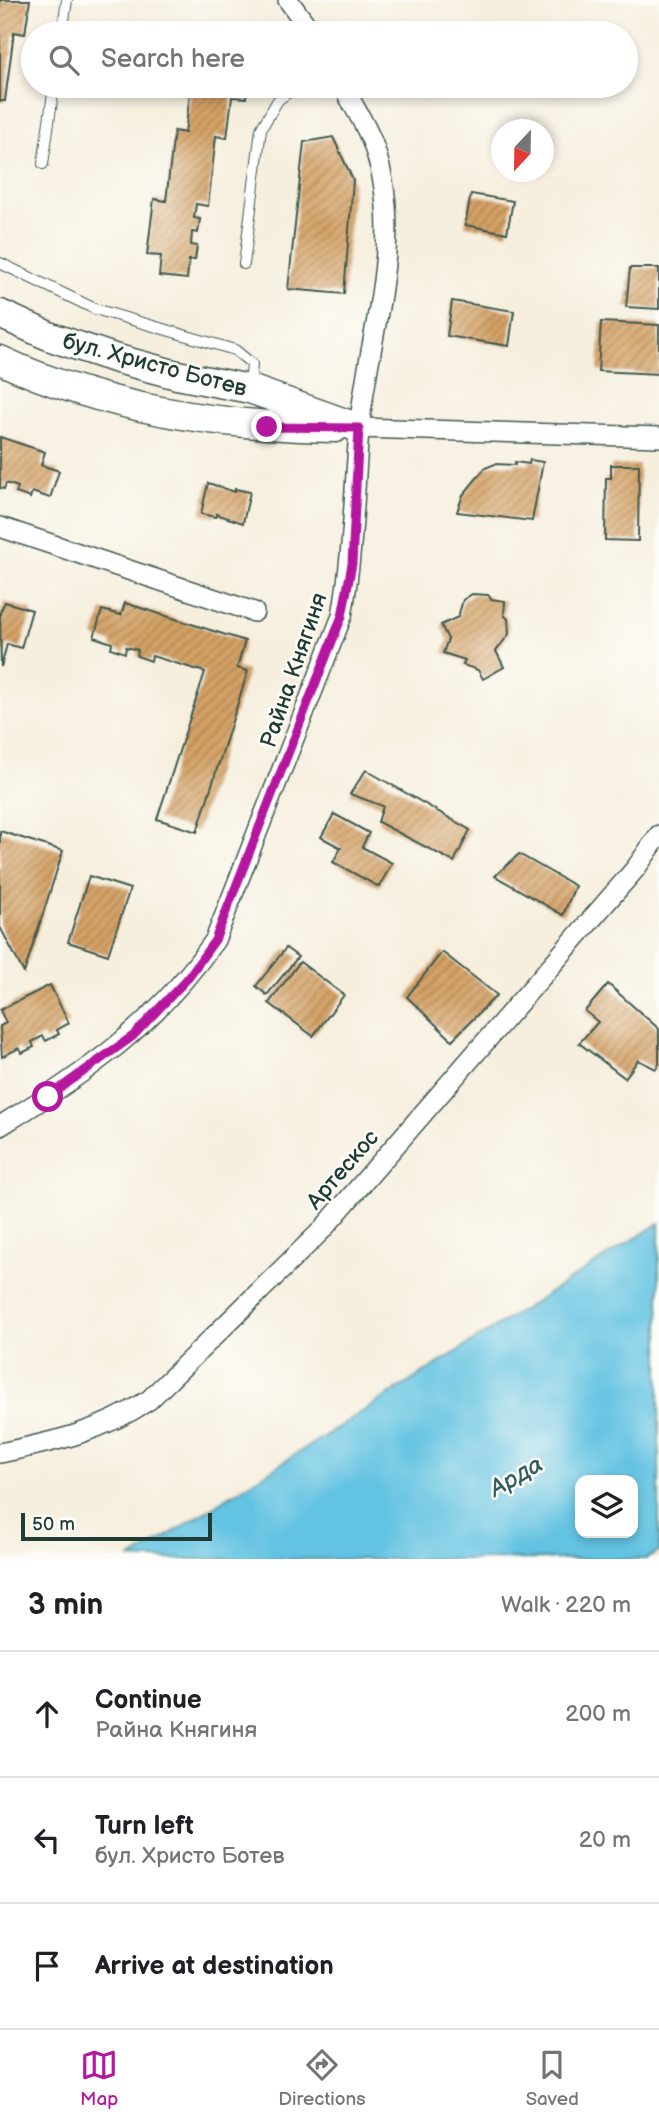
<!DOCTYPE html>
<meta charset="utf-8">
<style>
:root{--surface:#fff;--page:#f2f2f2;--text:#202124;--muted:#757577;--line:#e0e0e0;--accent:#b5179e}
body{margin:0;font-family:"Balsamiq Sans",sans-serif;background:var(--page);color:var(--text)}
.controls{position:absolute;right:21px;bottom:21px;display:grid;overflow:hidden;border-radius:14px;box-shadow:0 4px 10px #0003}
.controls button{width:63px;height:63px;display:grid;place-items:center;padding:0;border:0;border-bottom:2px solid var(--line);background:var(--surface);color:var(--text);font:35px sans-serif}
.compass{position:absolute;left:491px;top:119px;width:63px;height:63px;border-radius:50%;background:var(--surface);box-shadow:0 4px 10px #0003;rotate:202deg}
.scale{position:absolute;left:21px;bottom:18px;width:191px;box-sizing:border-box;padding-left:7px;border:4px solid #1f3d34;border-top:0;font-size:19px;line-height:24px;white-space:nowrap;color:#1f3d34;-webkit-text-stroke:5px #fdfcf7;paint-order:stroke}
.stop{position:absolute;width:21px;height:21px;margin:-16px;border:5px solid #b5179e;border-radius:50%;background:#fff}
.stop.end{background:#b5179e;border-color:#fff;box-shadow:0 2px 7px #0008}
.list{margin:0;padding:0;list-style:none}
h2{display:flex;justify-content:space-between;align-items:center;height:91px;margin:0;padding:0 28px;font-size:30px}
h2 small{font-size:23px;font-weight:400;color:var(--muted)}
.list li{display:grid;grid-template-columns:46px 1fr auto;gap:21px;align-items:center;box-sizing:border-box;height:126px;padding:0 28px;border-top:2px solid var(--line)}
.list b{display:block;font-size:26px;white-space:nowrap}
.list p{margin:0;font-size:23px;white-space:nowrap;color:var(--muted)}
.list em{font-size:23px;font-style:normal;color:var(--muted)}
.icon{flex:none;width:38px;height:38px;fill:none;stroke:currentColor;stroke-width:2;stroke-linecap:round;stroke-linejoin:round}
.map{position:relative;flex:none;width:659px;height:1559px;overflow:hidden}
.search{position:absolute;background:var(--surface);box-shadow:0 4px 10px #0003;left:21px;right:21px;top:21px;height:77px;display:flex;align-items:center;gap:18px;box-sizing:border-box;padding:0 24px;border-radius:38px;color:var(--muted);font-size:26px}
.sheet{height:469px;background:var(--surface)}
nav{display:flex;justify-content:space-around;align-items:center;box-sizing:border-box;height:98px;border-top:2px solid var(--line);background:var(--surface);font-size:19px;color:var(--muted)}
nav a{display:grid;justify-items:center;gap:4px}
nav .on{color:var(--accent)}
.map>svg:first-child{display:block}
.water{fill:#64c3e2;stroke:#42808b;stroke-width:2;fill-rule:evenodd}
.building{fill:url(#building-hatch)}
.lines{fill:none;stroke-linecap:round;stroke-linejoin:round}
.lane-casing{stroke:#3f584e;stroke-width:12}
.street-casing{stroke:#3f584e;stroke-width:22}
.secondary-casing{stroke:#3f584e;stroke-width:31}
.lane{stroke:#fff;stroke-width:10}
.street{stroke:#fff;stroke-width:19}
.secondary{stroke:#fff;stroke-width:28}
.route{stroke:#b5179e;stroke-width:9}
.labels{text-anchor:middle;stroke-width:5;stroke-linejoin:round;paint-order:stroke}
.street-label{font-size:23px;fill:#1f3d34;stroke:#fdfcf7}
.water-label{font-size:24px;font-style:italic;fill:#305e60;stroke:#fdfcf7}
</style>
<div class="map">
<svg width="659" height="1559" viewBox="0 0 659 1559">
<defs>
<pattern id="building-hatch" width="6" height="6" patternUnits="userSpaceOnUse" patternTransform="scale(1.75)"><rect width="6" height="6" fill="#d4a165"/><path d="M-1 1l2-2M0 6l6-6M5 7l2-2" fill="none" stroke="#ab8454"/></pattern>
</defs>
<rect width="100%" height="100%" fill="#fdfcf7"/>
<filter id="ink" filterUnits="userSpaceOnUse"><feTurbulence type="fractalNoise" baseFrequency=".0143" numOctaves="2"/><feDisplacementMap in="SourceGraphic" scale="14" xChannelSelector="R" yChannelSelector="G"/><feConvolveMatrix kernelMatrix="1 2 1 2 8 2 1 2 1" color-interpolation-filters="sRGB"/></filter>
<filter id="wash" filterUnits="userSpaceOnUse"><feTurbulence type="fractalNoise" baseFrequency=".00686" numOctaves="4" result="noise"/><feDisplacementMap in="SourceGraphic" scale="28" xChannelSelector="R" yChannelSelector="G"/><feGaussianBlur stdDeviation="1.57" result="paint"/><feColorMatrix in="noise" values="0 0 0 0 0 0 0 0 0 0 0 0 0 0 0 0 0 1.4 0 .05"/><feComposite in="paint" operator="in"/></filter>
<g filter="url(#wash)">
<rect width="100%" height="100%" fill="#f6efde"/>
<path class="water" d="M 659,1223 L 659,1552 L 646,1559 L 131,1559 ZM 580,1480 L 633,1480 L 633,1533 L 580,1533 Z"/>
<g id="blocks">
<g class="building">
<path d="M 0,0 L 30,0 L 25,34 L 14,32 L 5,101 L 0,101 Z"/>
<path d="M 191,86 L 247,86 L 246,98 L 232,97 L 227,138 L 216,136 L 208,206 L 196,204 L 194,218 L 200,219 L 198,233 L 192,232 L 191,245 L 197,246 L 195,260 L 189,260 L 187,279 L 159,276 L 161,256 L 147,255 L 154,199 L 166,201 L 174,131 L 185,133 Z"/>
<path d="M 333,137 L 353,180 L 344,294 L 288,289 L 304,142 Z"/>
<path d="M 471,194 L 513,201 L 507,233 L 465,225 Z"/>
<path d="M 630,268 L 659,268 L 659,309 L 626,307 Z"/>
<path d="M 452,301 L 514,311 L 509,346 L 447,336 Z"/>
<path d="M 601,322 L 659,325 L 659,374 L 598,371 Z"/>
<path d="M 0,437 L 45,452 L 41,465 L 59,471 L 50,498 L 32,492 L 30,498 L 16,493 L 18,487 L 6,483 L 4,489 L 0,488 Z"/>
<path d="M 530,460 L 543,462 L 532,521 L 457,512 L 463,495 L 485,468 L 495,464 L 515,465 L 515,462 L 529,464 Z"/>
<path d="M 611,465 L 639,465 L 638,541 L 605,540 L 606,478 L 611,478 Z"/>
<path d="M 208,483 L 235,492 L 235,489 L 250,492 L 243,523 L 216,514 L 216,517 L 201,514 Z"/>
<path d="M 472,594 L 488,595 L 491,599 L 505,601 L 504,615 L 508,619 L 509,634 L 496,651 L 504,667 L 483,679 L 478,670 L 463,665 L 465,660 L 443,653 L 448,639 L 441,625 L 458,617 L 463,600 Z"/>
<path d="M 5,602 L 32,610 L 21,648 L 7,644 L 1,667 L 0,612 Z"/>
<path d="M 125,603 L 245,641 L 237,668 L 248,671 L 197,832 L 157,819 L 205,672 L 152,656 L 151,661 L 137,656 L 138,650 L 126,647 L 125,653 L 111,648 L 112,643 L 94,637 L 102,610 L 121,615 Z"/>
<path d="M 366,770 L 470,830 L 454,862 L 378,822 L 383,806 L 350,794 Z"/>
<path d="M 334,814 L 369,833 L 362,847 L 392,863 L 379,887 L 333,862 L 341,848 L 321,837 Z"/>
<path d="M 0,831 L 63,851 L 24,973 L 0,927 Z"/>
<path d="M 519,854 L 575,886 L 563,915 L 495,876 Z"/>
<path d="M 89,876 L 130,889 L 108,955 L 68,942 Z"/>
<path d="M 286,948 L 298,957 L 267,995 L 256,986 Z"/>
<path d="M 442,952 L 497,995 L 452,1040 L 407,997 Z"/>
<path d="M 300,962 L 344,995 L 313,1036 L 269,1003 Z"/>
<path d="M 608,984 L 659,1029 L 659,1064 L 656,1069 L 638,1060 L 625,1078 L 579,1043 L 598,1022 L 585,1011 Z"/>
<path d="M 50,985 L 69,1023 L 57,1030 L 59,1034 L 46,1041 L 43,1036 L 32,1042 L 34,1047 L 22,1053 L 19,1048 L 2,1057 L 0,1026 L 6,1023 L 0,1010 Z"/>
</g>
</g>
</g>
<g filter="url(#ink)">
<use href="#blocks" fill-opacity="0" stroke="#3f584e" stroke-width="2"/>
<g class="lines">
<g class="lane-casing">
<g id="lane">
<path d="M 62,33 L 67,0"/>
<path d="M 43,164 L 54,86"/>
<path d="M 0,263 L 95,309 L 235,350 L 252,364 L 250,388"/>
<path d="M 244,264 L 261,129 L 278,100 L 297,86"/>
</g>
</g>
<g class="street-casing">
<g id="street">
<path d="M 288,0 L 312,33"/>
<path d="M 359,428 L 659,437"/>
<path d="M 0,527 L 254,612"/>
<path d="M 0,1126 C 87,1073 156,1024 215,940 L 342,616 C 353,554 354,493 359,431 C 367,337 407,241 374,147 C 367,126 353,106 343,86"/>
<path d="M 0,1453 C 57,1441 100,1432 149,1400 L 322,1230 L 636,868 L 659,835"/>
</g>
</g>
<g class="secondary-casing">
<g id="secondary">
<path d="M 0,314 L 51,337 L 114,358 L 177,375 L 250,389 L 359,428"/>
<path d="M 0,360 C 106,409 219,426 335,428"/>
</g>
</g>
<use href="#lane" class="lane"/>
<use href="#street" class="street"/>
<use href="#secondary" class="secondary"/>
</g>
</g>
<g class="lines" filter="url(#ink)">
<path class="route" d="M 48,1097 L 133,1036 L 187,979 L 215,940 L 342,616 L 352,564 L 359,428 L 267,427"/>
</g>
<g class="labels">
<g class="street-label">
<text transform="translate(155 364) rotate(15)" y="8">бул. Христо Ботев</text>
<text transform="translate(293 670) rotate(-71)" y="8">Райна Княгиня</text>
<text transform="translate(342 1169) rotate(-49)" y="8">Артескос</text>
</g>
<g class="water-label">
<text transform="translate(516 1476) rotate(-30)" y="8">Арда</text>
</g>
</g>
</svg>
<div class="controls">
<button><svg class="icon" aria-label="layers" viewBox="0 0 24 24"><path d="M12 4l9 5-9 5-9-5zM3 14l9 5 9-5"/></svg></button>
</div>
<svg class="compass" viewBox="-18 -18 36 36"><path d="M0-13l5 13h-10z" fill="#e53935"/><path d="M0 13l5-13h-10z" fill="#757577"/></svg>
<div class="scale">50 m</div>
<div class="stop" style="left:48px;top:1097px"></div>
<div class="stop end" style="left:267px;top:427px"></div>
<div class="search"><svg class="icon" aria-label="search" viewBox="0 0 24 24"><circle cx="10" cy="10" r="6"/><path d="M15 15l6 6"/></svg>Search here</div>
</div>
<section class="sheet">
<h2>3 min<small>Walk · 220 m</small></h2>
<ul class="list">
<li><svg class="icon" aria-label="ahead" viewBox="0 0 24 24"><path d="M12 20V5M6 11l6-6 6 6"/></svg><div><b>Continue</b><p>Райна Княгиня</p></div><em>200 m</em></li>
<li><svg class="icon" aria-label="left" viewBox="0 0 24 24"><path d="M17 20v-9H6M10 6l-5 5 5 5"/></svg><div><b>Turn left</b><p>бул. Христо Ботев</p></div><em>20 m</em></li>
<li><svg class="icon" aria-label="arrive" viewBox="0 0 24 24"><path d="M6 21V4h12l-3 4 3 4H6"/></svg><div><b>Arrive at destination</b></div></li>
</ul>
</section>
<nav>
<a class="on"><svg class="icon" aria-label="map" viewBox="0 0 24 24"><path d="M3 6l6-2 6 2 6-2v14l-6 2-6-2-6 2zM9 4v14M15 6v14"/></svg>Map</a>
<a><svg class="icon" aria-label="directions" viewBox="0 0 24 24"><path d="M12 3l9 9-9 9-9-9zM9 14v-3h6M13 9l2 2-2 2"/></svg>Directions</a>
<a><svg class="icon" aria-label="saved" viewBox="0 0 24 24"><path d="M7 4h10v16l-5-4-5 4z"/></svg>Saved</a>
</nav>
